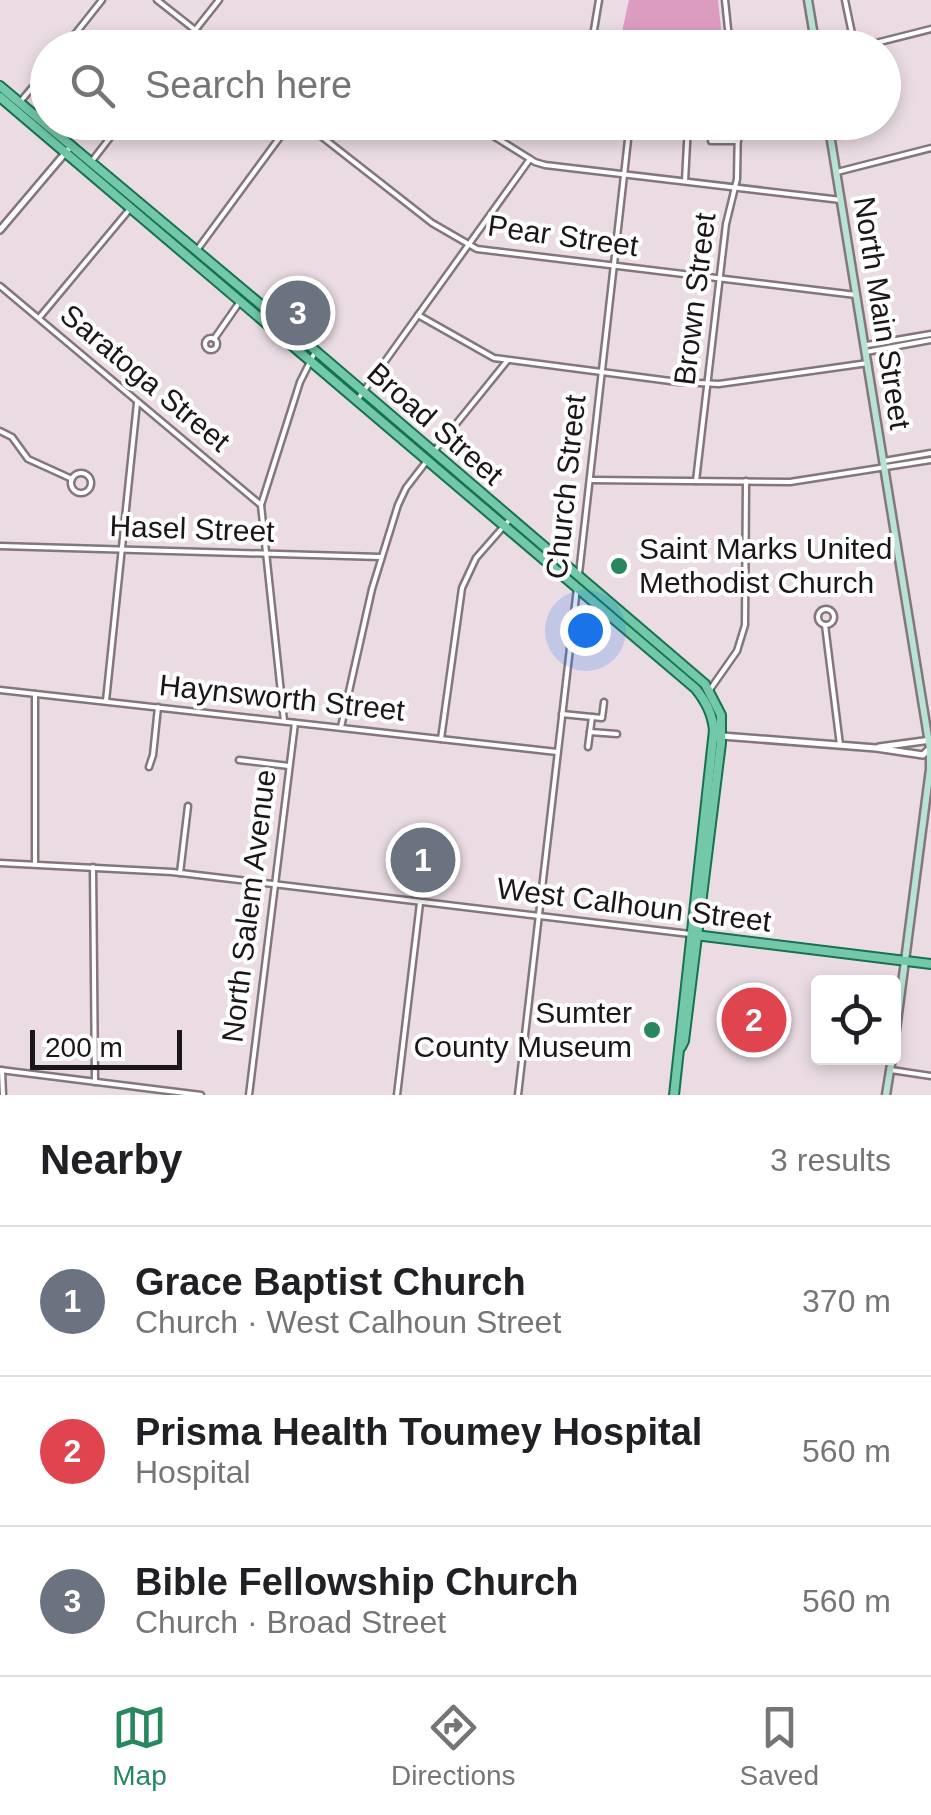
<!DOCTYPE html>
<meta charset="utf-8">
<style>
:root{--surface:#fff;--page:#f6f6f6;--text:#202124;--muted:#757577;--line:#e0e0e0;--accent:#27875f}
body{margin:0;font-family:Arial,sans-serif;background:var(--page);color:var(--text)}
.controls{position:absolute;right:30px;bottom:30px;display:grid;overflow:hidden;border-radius:10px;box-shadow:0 5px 15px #0003}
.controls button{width:90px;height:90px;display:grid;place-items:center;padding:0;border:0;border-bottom:2px solid var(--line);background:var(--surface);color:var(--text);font:50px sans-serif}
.scale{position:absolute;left:30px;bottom:25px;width:152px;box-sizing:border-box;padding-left:10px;border:5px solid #1b1619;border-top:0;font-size:28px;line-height:35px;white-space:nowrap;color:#1b1619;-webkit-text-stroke:8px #fff;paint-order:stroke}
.you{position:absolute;left:585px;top:630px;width:35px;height:35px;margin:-25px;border:8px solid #fff;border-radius:50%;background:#1a73e8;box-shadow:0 0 0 15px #1a73e833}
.badge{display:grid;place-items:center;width:65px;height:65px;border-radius:50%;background:var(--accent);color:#fff;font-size:32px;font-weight:700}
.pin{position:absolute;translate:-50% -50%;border:5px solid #fff;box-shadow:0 2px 10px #0006}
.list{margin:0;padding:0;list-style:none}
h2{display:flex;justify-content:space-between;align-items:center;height:130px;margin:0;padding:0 40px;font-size:42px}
h2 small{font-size:32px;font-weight:400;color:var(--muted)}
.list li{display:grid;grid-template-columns:65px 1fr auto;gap:30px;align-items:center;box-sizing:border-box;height:150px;padding:0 40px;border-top:2px solid var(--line)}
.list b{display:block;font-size:38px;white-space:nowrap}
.list p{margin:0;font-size:32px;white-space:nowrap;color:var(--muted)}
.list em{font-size:32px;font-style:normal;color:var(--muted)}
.icon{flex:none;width:55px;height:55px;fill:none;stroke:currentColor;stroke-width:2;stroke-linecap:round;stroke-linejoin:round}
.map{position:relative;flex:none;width:931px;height:1095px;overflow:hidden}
.search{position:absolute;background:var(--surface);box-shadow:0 5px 15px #0003;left:30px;right:30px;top:30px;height:110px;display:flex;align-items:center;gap:25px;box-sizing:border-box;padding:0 35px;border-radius:55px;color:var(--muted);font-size:38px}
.sheet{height:580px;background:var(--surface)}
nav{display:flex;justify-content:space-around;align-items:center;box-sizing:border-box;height:140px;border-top:2px solid var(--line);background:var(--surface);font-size:28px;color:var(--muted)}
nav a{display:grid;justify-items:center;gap:5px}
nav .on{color:var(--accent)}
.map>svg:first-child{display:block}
.green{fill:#dc9cc0}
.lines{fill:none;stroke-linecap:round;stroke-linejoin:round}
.minor-casing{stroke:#83767d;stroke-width:9}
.tertiary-casing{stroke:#83767d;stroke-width:10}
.secondary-casing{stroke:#83767d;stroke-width:11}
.primary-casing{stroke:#167251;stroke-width:12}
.minor{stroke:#fff;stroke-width:4}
.tertiary{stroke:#fff;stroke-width:5}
.secondary{stroke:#b8e3d4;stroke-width:6}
.primary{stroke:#72c8a9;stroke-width:8}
.poi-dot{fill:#27875f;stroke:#fff;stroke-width:4}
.labels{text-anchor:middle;stroke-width:8;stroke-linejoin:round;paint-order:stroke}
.street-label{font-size:30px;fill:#1b1619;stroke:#fff}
.poi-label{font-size:30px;fill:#1b1619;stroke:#fff;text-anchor:start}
</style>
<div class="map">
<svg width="931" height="1095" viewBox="0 0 931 1095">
<rect width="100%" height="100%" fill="#ebdce4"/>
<path class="green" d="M 629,0 L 718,0 L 723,47 L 607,47 L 609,34 L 621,36 Z"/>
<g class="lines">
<g class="minor-casing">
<g id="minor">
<path d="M 157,0 L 218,48"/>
<path d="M 725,0 L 730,48"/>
<path d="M 845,0 L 855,48"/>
<path d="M 64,48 L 102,0"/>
<path d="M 181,48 L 219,0"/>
<path d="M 591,48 L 599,0"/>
<path d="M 856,48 L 931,29"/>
<path d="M 20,102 L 48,69"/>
<path d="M 303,122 L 432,223 L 477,249 L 856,295"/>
<path d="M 471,122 L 535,162 L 545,165 L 841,200"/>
<path d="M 711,141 L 738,141"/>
<path d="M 92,161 L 122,122"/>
<path d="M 837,172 L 931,148"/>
<path d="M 685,181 L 688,125"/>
<path d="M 197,250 L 291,122"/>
<path d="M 0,286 L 261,505"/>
<path d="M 418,315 L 494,358 L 678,382 L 719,384 L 868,363"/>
<path d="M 39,318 L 129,210"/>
<circle cx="211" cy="344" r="6"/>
<path d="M 214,339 L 239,303"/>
<path d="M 867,345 L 931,334"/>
<path d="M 866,352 L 931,340"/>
<path d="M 358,399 L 530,159"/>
<path d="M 0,431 L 12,437 L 28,459 L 72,479"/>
<path d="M 435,450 L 507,361"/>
<path d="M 884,461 L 931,453"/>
<circle cx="81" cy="483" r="10"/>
<path d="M 590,480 L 790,482 L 931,460"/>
<path d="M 696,481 L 726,224 L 737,179 L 738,122"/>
<path d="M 0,546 L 380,557"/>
<path d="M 579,574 L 630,122"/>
<circle cx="826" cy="617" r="8"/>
<path d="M 825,625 L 840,745"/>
<path d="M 0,690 L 557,752"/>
<path d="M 709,691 L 737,651 L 745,625 L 746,481"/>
<path d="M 106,701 L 137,403"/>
<path d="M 562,714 L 602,718 L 604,702"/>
<path d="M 284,721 L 261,505 L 300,382 L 315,352"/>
<path d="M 341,727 L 372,589 L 398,505 L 406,488 L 426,462"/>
<path d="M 590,732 L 617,734"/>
<path d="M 441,739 L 462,588 L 476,558 L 511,518"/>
<path d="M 588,747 L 592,717"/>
<path d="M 239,760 L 289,766"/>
<path d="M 149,767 L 153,755 L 158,707"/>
<path d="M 0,863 L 172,872 L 690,934"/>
<path d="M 35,864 L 35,694"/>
<path d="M 93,867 L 95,1082"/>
<path d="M 180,873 L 188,806"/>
<path d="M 0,1070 L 201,1095"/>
<path d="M 2,1070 L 3,1095"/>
<path d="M 891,1070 L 931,1076"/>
<path d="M 249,1095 L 295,723"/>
<path d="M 397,1095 L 420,903"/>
<path d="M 518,1095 L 577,588"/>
</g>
</g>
<g class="tertiary-casing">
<g id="tertiary">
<path d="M 0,230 L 72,145"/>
<path d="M 722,736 L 876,748 L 923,755 L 928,750"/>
<path d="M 879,747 L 931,740"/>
</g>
</g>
<g class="secondary-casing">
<g id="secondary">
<path d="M 808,0 L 816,48"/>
<path d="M 828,122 L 930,749 L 930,769 L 894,1045"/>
<path d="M 886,1095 L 892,1058"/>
</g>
</g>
<g class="primary-casing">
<g id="primary">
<path d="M 0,86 L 303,340 L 705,684 L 721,715 L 721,743 L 684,1041 L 681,1047"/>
<path d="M 0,97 L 696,689 C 706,702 712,713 714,730 L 674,1095"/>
<path d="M 695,935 L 931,964"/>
</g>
</g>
<use href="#minor" class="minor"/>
<use href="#tertiary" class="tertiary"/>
<use href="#secondary" class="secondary"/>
<use href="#primary" class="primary"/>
</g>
<g class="poi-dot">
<circle cx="619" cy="566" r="10"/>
<circle cx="652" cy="1030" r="10"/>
</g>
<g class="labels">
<g class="street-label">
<text transform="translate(563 236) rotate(8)" y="10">Pear Street</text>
<text transform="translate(695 299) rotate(-83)" y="10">Brown Street</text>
<text transform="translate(882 313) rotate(81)" y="10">North Main Street</text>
<text transform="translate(145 378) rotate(40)" y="10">Saratoga Street</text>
<text transform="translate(435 424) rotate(41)" y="10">Broad Street</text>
<text transform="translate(566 487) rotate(-84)" y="10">Church Street</text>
<text transform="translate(192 529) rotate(2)" y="10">Hasel Street</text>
<text transform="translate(282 698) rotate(6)" y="10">Haynsworth Street</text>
<text transform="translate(634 905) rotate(7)" y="10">West Calhoun Street</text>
<text transform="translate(249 906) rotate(-83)" y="10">North Salem Avenue</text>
</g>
<g class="poi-label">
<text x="639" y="559">Saint Marks United<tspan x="639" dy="34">Methodist Church</tspan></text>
<text x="632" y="1023" text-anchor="end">Sumter<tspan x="632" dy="34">County Museum</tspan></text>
</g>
</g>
</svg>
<div class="controls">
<button><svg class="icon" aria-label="locate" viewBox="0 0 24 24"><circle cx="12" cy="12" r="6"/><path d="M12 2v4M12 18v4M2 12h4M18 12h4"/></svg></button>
</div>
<div class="scale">200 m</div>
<div class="you"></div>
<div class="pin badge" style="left:423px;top:860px;background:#6b7280">1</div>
<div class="pin badge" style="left:754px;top:1020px;background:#e0444e">2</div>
<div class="pin badge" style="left:298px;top:313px;background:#6b7280">3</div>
<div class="search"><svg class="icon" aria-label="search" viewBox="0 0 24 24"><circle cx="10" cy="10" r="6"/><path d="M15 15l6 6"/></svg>Search here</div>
</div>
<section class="sheet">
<h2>Nearby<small>3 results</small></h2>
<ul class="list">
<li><span class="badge" style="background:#6b7280">1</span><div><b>Grace Baptist Church</b><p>Church · West Calhoun Street</p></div><em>370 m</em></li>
<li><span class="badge" style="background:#e0444e">2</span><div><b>Prisma Health Toumey Hospital</b><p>Hospital</p></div><em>560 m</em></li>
<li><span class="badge" style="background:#6b7280">3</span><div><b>Bible Fellowship Church</b><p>Church · Broad Street</p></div><em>560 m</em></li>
</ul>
</section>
<nav>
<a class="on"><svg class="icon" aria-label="map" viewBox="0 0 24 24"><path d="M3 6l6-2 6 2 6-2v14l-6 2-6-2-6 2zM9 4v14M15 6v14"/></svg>Map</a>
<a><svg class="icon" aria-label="directions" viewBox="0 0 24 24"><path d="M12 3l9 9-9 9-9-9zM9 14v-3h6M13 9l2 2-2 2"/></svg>Directions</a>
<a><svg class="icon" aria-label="saved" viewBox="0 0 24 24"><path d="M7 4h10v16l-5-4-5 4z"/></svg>Saved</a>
</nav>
